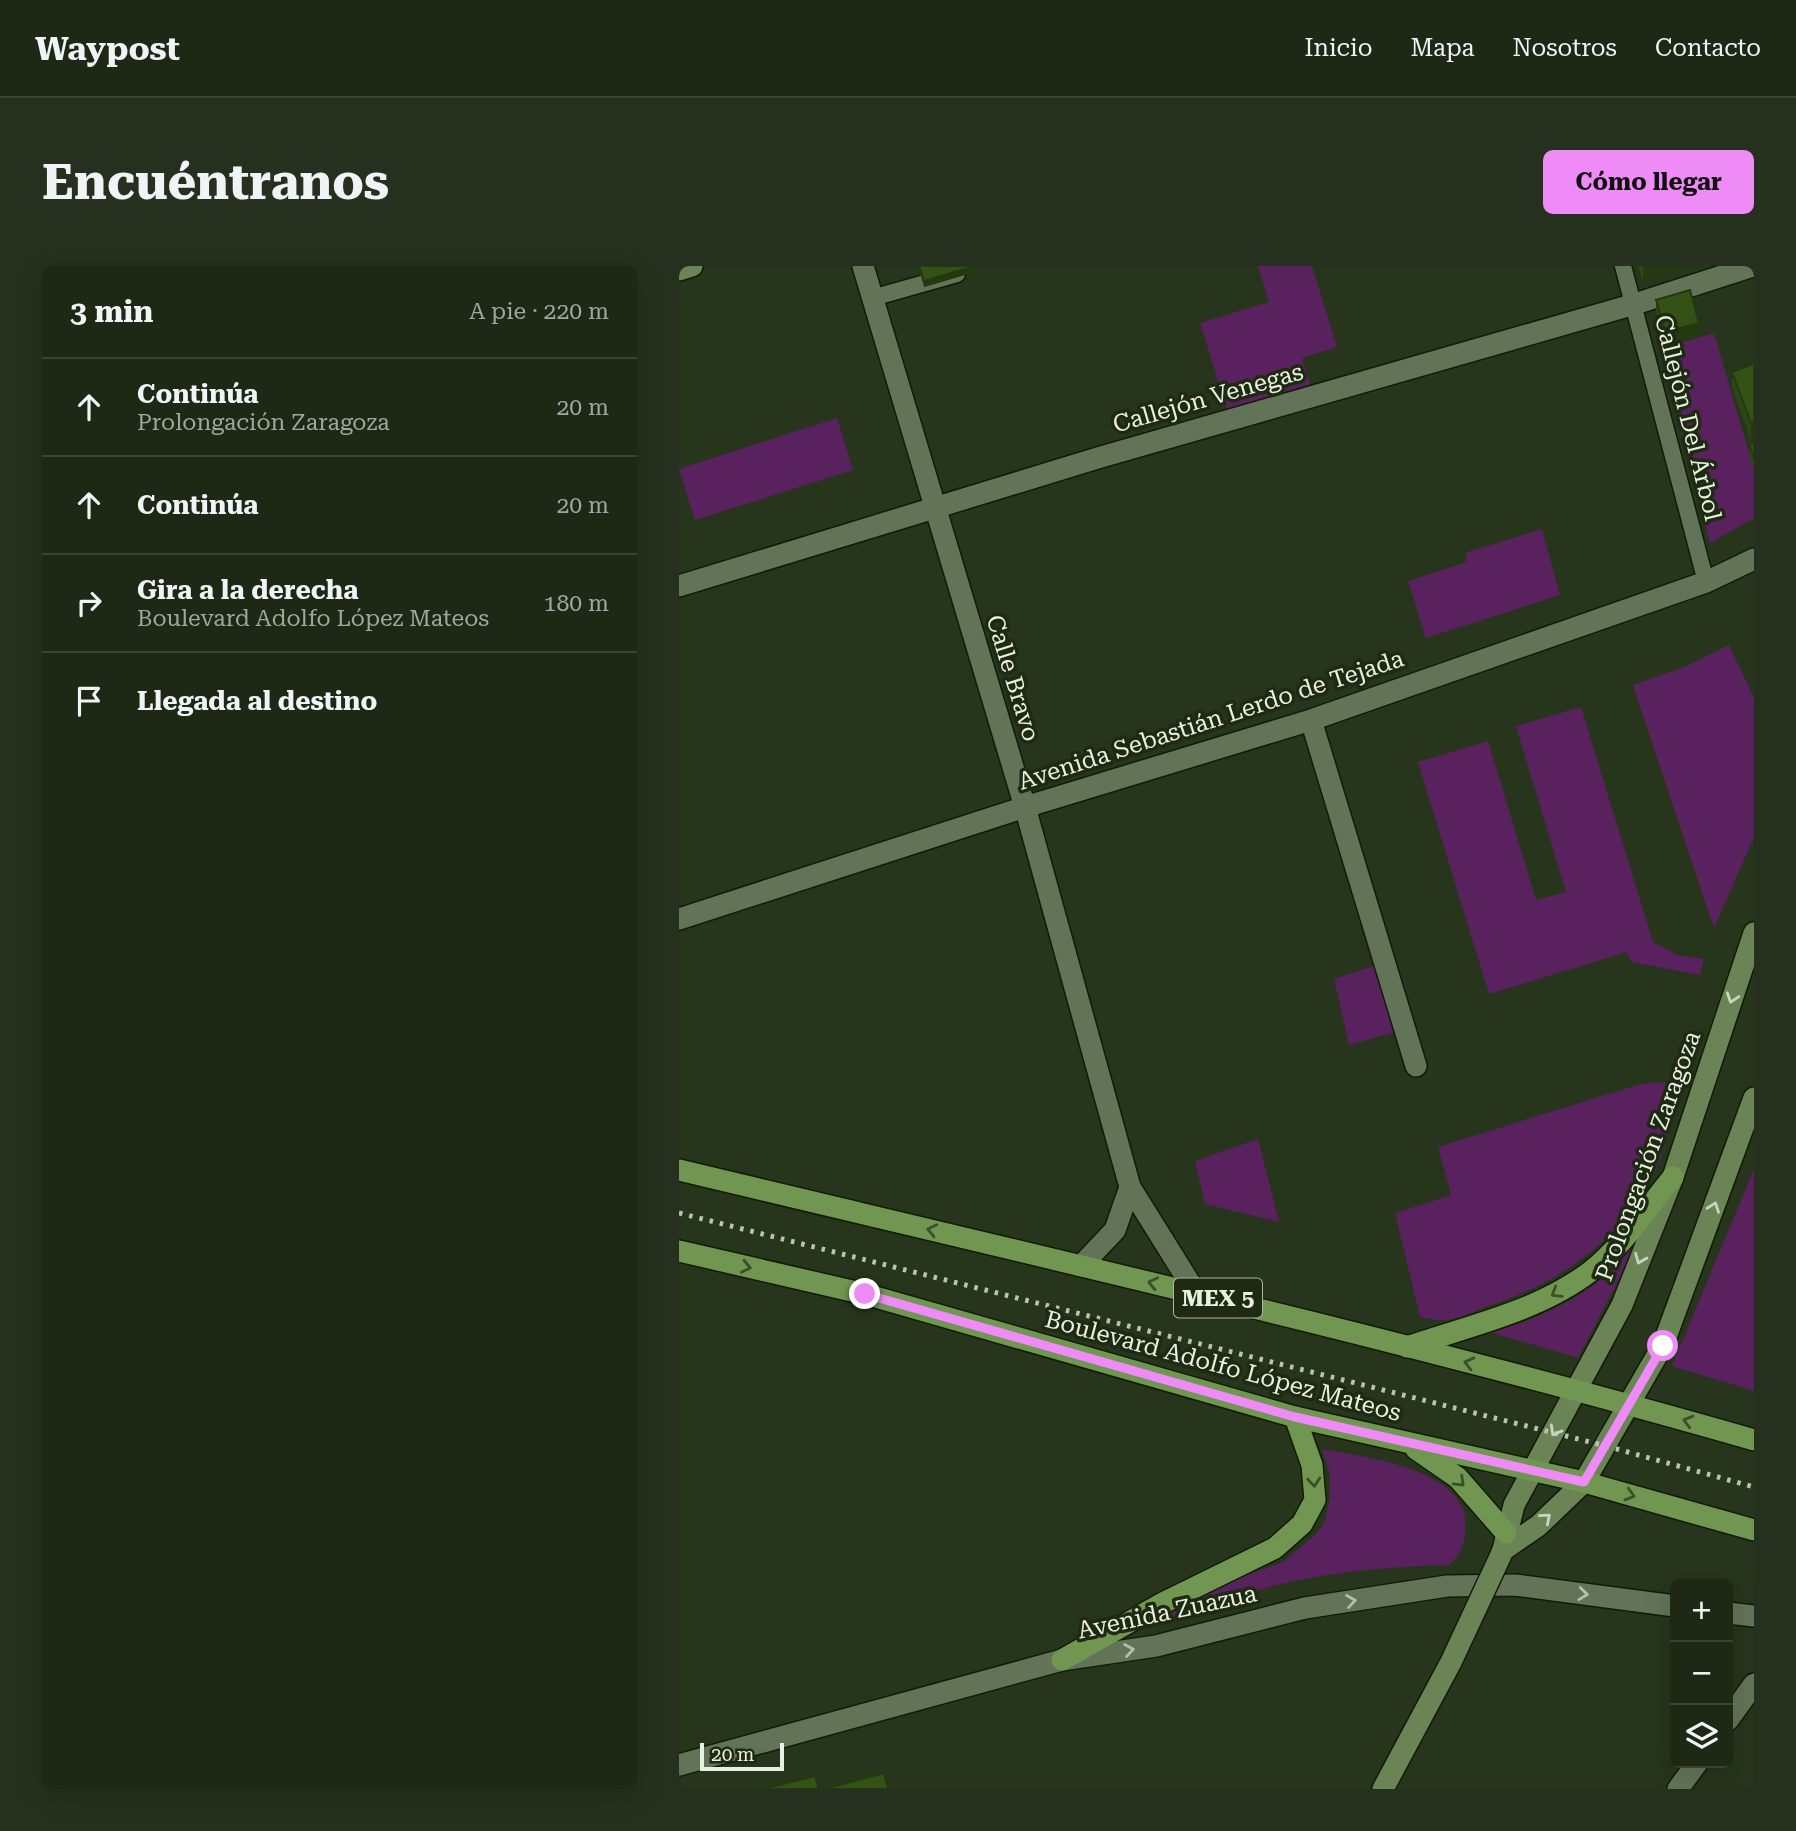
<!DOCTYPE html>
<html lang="es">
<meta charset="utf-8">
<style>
:root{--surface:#1d2815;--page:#25301e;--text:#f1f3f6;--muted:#a0a6a0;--line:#3b4434;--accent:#ef8bf7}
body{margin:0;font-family:"Roboto Serif",serif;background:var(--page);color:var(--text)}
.controls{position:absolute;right:21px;bottom:21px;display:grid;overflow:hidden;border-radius:10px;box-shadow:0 7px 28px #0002}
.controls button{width:63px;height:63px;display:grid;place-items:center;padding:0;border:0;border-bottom:2px solid var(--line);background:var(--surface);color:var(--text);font:35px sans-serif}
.scale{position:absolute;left:21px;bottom:18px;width:84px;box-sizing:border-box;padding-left:7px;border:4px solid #e8f1e1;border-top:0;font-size:19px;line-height:24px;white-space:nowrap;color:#e8f1e1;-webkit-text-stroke:5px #1e2b12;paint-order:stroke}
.stop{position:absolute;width:21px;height:21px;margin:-16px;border:5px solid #ef8bf7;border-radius:50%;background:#fff}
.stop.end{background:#ef8bf7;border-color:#fff;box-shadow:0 2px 7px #0008}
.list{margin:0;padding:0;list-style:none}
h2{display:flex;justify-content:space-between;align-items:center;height:91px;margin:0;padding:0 28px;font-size:30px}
h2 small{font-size:23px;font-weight:400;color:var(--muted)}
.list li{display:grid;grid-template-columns:46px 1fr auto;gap:21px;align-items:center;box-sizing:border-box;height:98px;padding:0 28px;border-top:2px solid var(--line)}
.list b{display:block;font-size:26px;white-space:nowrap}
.list p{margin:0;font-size:23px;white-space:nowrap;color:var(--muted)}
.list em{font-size:23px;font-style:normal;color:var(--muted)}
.icon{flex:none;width:38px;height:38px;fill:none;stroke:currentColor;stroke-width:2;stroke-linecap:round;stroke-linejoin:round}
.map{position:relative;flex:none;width:1075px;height:1523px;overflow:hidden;border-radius:10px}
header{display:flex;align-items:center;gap:42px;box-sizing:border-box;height:98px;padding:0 35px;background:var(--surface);border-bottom:2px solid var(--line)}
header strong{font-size:33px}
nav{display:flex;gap:38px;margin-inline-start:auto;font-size:24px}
.intro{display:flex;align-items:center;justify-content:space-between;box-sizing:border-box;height:168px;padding:0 42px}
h1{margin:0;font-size:49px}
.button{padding:18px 32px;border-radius:10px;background:var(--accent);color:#111;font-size:24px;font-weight:700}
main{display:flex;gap:42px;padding:0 42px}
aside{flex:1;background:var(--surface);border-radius:10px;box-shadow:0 7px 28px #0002}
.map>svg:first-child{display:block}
.green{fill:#59225e}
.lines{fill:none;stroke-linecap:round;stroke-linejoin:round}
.service-casing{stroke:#101c05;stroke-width:19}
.minor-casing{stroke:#101c05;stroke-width:24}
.secondary-casing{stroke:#101c05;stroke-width:24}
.primary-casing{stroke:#101c05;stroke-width:24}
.service{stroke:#637357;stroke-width:16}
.minor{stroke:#637357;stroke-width:21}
.secondary{stroke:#6a8455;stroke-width:21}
.primary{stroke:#719652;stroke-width:21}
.rail{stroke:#bac4b2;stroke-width:5;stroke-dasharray:3.5 7;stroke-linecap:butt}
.secondary-bridge-casing{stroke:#101c05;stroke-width:24;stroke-linecap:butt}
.secondary-bridge{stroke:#6a8455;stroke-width:21}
.wall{fill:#2d4713}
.shaded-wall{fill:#24390f}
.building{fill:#345216;stroke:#24390f;stroke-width:2}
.oneway{stroke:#c8d6be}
.oneway2{stroke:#3b5028}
.oneway3{stroke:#b3bfaa}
.route{stroke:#ef8bf7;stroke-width:9}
.labels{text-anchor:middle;stroke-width:7;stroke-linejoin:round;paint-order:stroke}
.shield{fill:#1e2b12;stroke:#abb6a3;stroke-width:2}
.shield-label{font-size:23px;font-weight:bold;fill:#e8f1e1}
.street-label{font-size:24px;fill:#e8f1e1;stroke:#1e2b12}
</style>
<header>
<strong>Waypost</strong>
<nav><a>Inicio</a><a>Mapa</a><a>Nosotros</a><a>Contacto</a></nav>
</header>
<div class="intro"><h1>Encuéntranos</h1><a class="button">Cómo llegar</a></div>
<main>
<aside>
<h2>3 min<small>A pie · 220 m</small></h2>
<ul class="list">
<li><svg class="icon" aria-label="ahead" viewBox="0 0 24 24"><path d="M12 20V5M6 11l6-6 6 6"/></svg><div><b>Continúa</b><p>Prolongación Zaragoza</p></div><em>20 m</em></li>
<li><svg class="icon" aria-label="ahead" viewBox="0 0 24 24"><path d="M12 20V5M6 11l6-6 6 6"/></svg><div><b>Continúa</b></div><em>20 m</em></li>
<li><svg class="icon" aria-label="right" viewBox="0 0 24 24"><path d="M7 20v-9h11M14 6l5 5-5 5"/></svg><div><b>Gira a la derecha</b><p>Boulevard Adolfo López Mateos</p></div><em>180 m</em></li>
<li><svg class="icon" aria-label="arrive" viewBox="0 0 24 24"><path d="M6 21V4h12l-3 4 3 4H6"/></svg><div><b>Llegada al destino</b></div></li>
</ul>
</aside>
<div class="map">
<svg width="1075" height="1523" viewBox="0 0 1075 1523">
<rect width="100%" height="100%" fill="#27351c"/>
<g class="green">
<path d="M 579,0 L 633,0 L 658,81 L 623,92 L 632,121 L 549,147 L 521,57 L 590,36 Z"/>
<path d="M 1035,67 L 1075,204 L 1075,252 L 1031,277 L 981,83 Z"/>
<path d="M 158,152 L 174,204 L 16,254 L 0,203 Z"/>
<path d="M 863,263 L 881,329 L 747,372 L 729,315 L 788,296 L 786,287 Z"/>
<path d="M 1050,379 L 1075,432 L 1075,571 L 1035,662 L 954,419 L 1008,400 Z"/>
<path d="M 902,441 L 974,676 L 998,689 L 1025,693 L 1021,709 L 952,696 L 948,686 L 810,728 L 739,496 L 809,475 L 857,634 L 887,626 L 837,460 Z"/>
<path d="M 706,696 L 723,764 L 670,779 L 655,713 Z"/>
<path d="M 998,815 C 994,842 988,883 975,908 C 942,972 885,1014 818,1037 C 802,1042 785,1051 768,1054 C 760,1055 749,1052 741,1051 L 716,947 L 772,929 L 759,881 L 962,818 Z"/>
<path d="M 579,873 L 600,956 L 526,938 L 516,895 Z"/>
<path d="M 1075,903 L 1075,1125 L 993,1100 Z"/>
<path d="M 963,969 L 899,1092 L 811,1066 C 851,1056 890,1039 922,1013 C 937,1001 950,983 963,969 Z"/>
<path d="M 643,1183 C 684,1191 768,1200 785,1245 C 786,1249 786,1256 786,1261 C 787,1276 781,1290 770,1299 C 717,1300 649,1306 598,1319 C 553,1330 509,1347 465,1363 L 541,1319 L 604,1296 L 636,1269 L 646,1256 L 651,1229 L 651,1208 Z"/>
</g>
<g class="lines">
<g class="service-casing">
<g id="service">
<path d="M 944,0 L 1027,316"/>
<path d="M 193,32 L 278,8 L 276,0"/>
</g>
</g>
<g class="minor-casing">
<g id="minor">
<path d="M 184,0 L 346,541 L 451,921 L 517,1027"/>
<path d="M 0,320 L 422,191 L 956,38 L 1074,0"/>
<path d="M 632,454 L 737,800"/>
<path d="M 0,653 L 346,541 L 632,454 L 1027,316 L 1075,293"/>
<path d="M 402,1000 L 436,964 L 451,921"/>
<path d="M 1049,1347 L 1075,1350"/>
<path d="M 1049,1454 L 1075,1418"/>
<path d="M 0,1499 L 383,1394 L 477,1380 L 626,1342 L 768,1320 L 836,1319 L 996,1340"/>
<path d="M 999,1523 L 1018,1497"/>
</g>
</g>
<g class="secondary-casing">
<g id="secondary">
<path d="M 0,4 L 13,0"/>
<path d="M 824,1284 L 859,1260 L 905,1216 L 984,1079 L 1075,832"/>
<path d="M 821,1291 L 824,1284 L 835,1239 L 943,1039 L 994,911 L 1075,667"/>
<path d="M 704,1523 L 772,1396"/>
</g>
</g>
<g class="primary-casing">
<g id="primary">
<path d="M 0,904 C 359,990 720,1072 1075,1174"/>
<path d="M 0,985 L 186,1028 L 616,1151 L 905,1216 L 1075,1264"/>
<path d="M 728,1081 C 790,1060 860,1045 912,1005 C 944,980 968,942 994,911"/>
<path d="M 737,1183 L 779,1212 L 827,1267"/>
<path d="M 383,1394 L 484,1337 L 596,1282 L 623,1258 L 636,1234 L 633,1199 L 616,1151"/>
</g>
</g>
<use href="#service" class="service"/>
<use href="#minor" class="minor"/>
<use href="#secondary" class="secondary"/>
<use href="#primary" class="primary"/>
<path class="rail" d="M 0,947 L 927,1180 L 1075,1221"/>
<g class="secondary-bridge-casing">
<path id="secondary-bridge" d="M 772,1396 L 821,1291"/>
</g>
<use href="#secondary-bridge" class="secondary-bridge"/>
</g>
<g class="wall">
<path d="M 239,0 L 296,0 L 296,6 L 245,21 Z"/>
<path d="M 959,0 L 1009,0 L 964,15 Z"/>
<path d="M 977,34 L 1020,69 L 987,78 L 977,45 Z"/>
<path d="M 1075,98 L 1075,173 L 1072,174 L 1053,122 L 1053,106 Z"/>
<path d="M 1075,176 L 1075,204 L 1070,189 L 1070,178 Z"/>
</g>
<g class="shaded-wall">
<path d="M 296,0 L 296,6 L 245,21 L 245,15 Z"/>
<path d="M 964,0 L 1009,0 L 964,15 Z"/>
<path d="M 1020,57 L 1020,69 L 987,78 L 987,66 Z"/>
<path d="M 1075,156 L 1075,173 L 1072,174 L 1072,157 Z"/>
</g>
<g class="building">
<path d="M 240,0 L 296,0 L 245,15 Z"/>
<path d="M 1011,24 L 1020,57 L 987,66 L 977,34 Z"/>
<path d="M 1075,98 L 1075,156 L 1072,157 L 1053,106 Z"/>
<path d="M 1075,176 L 1075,193 L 1070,178 Z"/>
<path d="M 205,1507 L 209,1523 L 145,1523 Z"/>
<path d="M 136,1510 L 140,1523 L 84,1523 Z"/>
</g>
<defs><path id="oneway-chevron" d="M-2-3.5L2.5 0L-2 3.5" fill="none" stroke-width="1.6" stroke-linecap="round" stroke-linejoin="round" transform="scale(1.75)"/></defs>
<g class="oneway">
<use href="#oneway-chevron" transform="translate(1053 732) rotate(108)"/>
<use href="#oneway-chevron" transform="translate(1035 941) rotate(-70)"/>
<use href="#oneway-chevron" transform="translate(961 993) rotate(112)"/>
<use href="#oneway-chevron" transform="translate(876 1165) rotate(119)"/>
<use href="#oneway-chevron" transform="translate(867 1252) rotate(-41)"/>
</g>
<g class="oneway2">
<use href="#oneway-chevron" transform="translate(253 964) rotate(-167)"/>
<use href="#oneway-chevron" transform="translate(67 1001) rotate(13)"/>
<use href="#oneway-chevron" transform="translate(474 1017) rotate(-167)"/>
<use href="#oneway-chevron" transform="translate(877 1027) rotate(148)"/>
<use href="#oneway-chevron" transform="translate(790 1097) rotate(-166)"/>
<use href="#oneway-chevron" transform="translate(1009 1155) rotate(-164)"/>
<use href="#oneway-chevron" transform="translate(635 1216) rotate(85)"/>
<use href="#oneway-chevron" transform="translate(781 1216) rotate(44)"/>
<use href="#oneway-chevron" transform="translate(951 1229) rotate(16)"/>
</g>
<g class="oneway3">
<use href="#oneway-chevron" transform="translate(904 1328) rotate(7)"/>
<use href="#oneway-chevron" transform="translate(672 1335) rotate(-9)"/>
<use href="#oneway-chevron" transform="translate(450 1384) rotate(-9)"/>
</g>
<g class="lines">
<path class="route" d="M 186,1028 L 616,1151 L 905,1216 L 984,1080"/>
</g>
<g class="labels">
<rect class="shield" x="495" y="1012.5" width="88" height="39" rx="5"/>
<g class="shield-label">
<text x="539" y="1040">MEX 5</text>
</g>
<g class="street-label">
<text transform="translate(529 132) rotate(-16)" y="8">Callejón Venegas</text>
<text transform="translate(1009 152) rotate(76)" y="8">Callejón Del Árbol</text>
<text transform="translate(334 412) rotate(73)" y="8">Calle Bravo</text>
<text transform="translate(532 454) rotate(-18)" y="8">Avenida Sebastián Lerdo de Tejada</text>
<text transform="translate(969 890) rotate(-70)" y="8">Prolongación Zaragoza</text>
<text transform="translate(544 1100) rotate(15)" y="8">Boulevard Adolfo López Mateos</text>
<text transform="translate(488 1346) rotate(-12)" y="8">Avenida Zuazua</text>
</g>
</g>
</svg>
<div class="controls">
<button>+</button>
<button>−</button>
<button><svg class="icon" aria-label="layers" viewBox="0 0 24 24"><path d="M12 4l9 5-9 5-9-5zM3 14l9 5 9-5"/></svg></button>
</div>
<div class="scale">20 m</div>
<div class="stop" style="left:984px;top:1080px"></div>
<div class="stop end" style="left:186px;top:1028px"></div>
</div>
</main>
